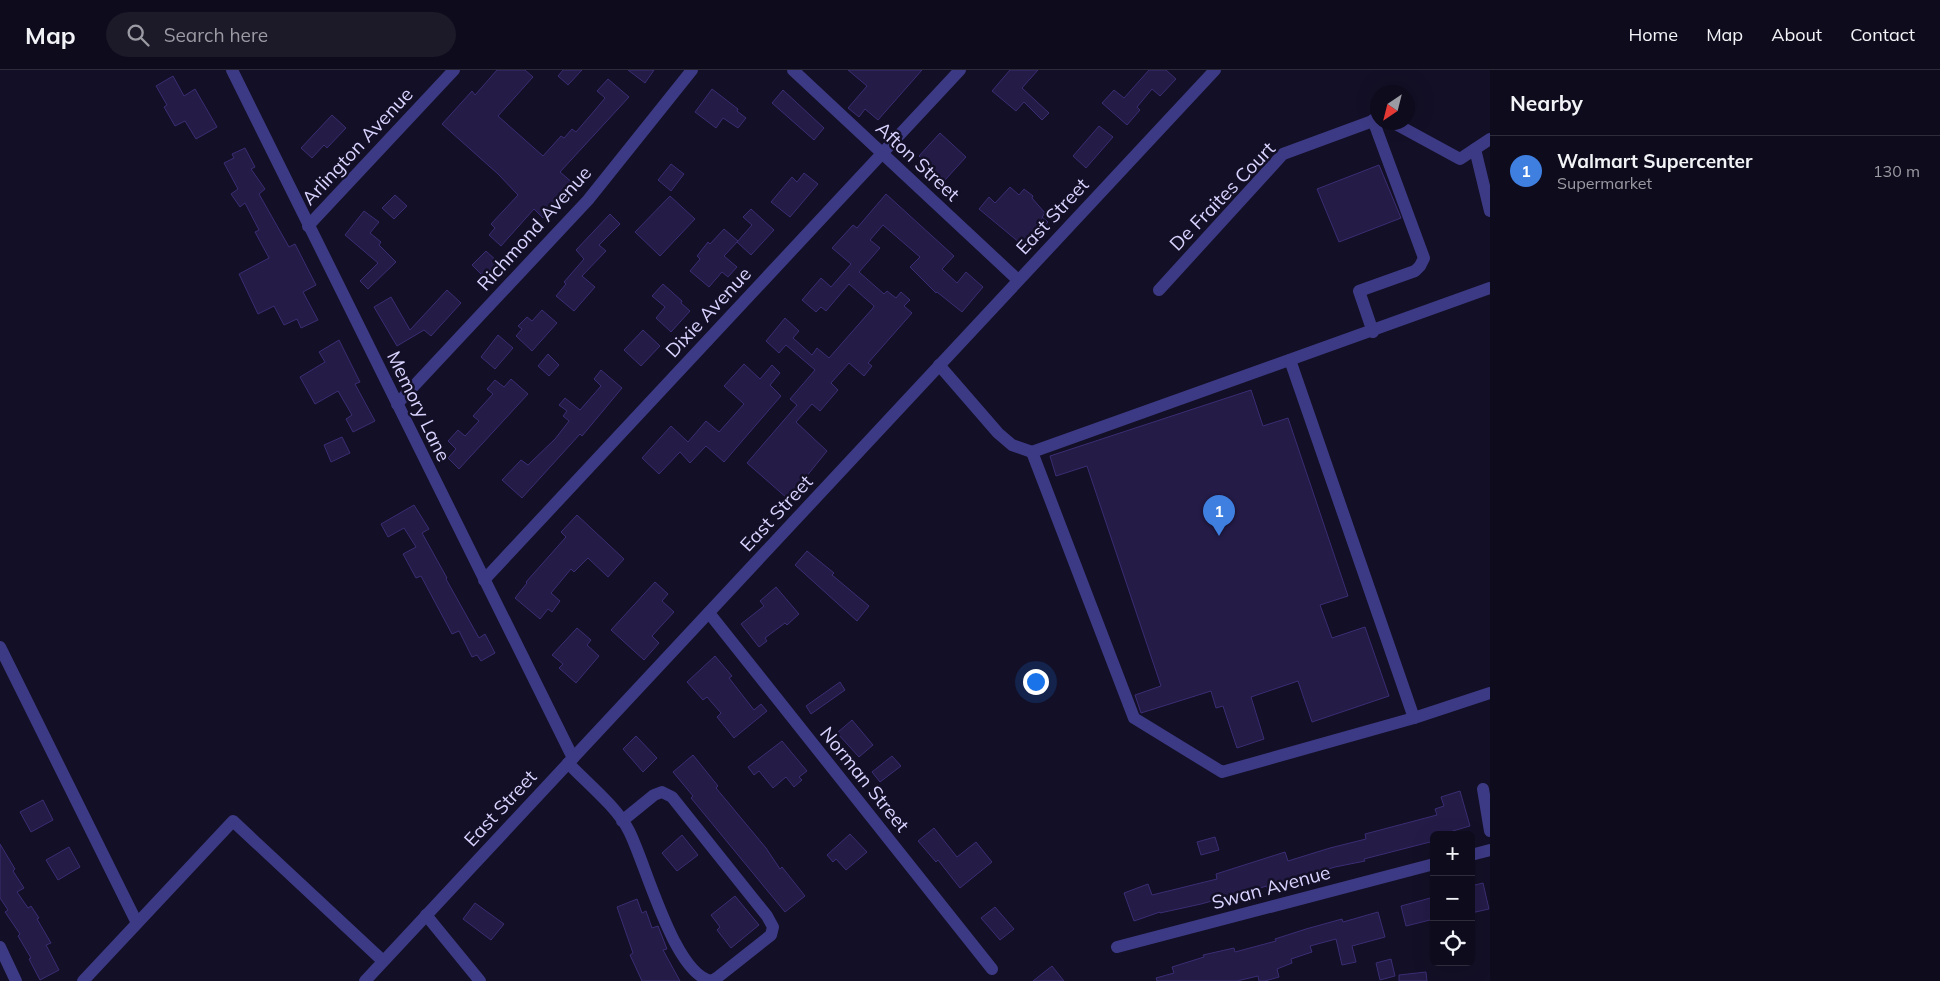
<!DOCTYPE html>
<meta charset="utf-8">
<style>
:root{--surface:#0e0b1c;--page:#1c1929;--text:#f1f3f6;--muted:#9b9ba3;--line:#2e2b3b;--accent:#8c9099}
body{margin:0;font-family:Mulish,sans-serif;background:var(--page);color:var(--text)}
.controls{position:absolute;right:15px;bottom:15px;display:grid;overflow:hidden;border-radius:8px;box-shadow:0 5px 20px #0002}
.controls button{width:45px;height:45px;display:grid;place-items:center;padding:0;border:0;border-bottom:1px solid var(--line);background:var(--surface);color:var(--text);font:25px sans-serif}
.compass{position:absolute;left:1370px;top:15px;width:45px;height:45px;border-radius:50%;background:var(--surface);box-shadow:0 5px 20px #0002;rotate:215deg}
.you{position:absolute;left:1035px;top:611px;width:18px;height:18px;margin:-12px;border:4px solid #fff;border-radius:50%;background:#1a73e8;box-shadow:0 0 0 8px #1a73e833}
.badge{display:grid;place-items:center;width:32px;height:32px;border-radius:50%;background:var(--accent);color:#fff;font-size:16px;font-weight:700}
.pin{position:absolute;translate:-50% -41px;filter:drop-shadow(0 1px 2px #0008)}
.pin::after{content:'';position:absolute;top:26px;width:18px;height:15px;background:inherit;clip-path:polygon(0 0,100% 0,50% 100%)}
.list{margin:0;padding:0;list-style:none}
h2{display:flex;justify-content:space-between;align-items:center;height:65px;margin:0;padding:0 20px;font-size:21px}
h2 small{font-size:16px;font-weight:400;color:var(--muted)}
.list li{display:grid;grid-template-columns:32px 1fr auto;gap:15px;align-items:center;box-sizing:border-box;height:70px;padding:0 20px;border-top:1px solid var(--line)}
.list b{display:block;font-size:19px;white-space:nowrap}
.list p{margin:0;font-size:16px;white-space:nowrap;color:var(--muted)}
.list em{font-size:16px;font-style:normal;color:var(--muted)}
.icon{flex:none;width:28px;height:28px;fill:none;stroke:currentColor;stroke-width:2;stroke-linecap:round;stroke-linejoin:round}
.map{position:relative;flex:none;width:1490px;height:911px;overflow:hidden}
header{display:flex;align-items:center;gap:30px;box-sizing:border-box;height:70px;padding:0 25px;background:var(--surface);border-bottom:1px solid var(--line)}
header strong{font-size:24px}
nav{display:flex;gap:28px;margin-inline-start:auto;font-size:18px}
.search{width:350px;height:45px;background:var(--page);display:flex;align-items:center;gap:12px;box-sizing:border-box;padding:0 18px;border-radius:28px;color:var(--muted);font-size:19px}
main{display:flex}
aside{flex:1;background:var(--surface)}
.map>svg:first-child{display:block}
.building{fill:#241b47;stroke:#3b2d73}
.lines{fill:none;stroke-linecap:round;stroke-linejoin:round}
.minor{stroke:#3d3a85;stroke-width:12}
.labels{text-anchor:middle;stroke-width:5;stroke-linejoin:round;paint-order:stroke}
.street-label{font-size:19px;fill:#d9d4ff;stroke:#130f26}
</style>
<header>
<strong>Map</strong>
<div class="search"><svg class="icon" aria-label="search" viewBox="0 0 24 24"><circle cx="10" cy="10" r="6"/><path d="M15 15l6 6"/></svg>Search here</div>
<nav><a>Home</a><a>Map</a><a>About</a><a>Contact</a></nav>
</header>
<main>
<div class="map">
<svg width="1490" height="911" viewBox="0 0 1490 911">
<rect width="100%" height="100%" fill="#130f26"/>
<g class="building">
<path d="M 497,0 L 525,0 L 533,7 L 498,46 L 543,86 L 561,66 L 564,68 L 572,59 L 576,62 L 595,40 L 605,28 L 597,21 L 608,9 L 629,27 L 560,102 L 574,114 L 543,148 L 534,139 L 501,176 L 489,165 L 495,158 L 491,154 L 518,125 L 498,104 L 442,54 L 472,21 L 475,25 Z"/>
<path d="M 563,0 L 582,0 L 568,15 L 558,6 Z"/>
<path d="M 628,0 L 654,0 L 645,13 Z"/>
<path d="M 848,0 L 922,0 L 878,50 L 865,39 L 859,47 L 848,38 L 867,16 Z"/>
<path d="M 1010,0 L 1038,0 L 1022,18 L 1049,43 L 1042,50 L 1024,32 L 1016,41 L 992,21 Z"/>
<path d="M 1149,0 L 1166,0 L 1176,9 L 1160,26 L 1152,19 L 1137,37 L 1140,40 L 1127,55 L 1102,33 L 1114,20 L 1124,28 Z"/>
<path d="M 173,6 L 184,26 L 195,19 L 217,57 L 196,69 L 185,51 L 175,56 L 164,37 L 167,35 L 156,16 Z"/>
<path d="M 712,19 L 738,39 L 737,41 L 746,48 L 738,58 L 723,48 L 716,58 L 695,42 Z"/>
<path d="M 783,20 L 824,58 L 814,70 L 772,33 Z"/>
<path d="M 332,45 L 346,58 L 327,78 L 324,75 L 312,88 L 301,78 Z"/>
<path d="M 1099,56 L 1113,67 L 1086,98 L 1073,86 Z"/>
<path d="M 940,63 L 966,87 L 945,110 L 919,86 Z"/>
<path d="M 245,78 L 255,97 L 251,99 L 265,119 L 259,124 L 289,177 L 295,174 L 316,215 L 303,222 L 318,250 L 301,258 L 297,249 L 284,255 L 274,236 L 258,244 L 239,204 L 269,188 L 255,162 L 259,160 L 245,133 L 240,137 L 231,124 L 238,119 L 224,93 L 234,88 L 232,84 Z"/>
<path d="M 671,94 L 684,104 L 671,121 L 658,110 Z"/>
<path d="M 1379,95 L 1401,148 L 1339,172 L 1317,119 Z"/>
<path d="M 804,103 L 818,114 L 790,147 L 771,132 L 792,107 L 797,112 Z"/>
<path d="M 1010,117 L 1019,125 L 1024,119 L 1033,126 L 1032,128 L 1045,143 L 1042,147 L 1048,152 L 1026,178 L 979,139 L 989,127 L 995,133 Z"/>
<path d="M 886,124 L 954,186 L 942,199 L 957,213 L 966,202 L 983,217 L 962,242 L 937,222 L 936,223 L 910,197 L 920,187 L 883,155 L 870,170 L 880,178 L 859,202 L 884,224 L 887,221 L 896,228 L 901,222 L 910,230 L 904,236 L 912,243 L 868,293 L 872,296 L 864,306 L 849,293 L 831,313 L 838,320 L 820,341 L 812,334 L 796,352 L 827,381 L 788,429 L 747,393 L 797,335 L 790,329 L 815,300 L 786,275 L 779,283 L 766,271 L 785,248 L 799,261 L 793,268 L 812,285 L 817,278 L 829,288 L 873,238 L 874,236 L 849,214 L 826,241 L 821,237 L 816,242 L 802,230 L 821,208 L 831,217 L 851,194 L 832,178 L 853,155 L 857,158 Z"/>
<path d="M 395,125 L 407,136 L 394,149 L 382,138 Z"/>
<path d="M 670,126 L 695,149 L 660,186 L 635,162 Z"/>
<path d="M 751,139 L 774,160 L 751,185 L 737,172 L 752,155 L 743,147 Z"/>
<path d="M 364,141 L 379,152 L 370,163 L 381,172 L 379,175 L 396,192 L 368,219 L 360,211 L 378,193 L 345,165 Z"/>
<path d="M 610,144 L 620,154 L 599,175 L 606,181 L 582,206 L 595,217 L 574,241 L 556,226 L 566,214 L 564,212 L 584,189 L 576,180 Z"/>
<path d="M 724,159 L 738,171 L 724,186 L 737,197 L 728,207 L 722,202 L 709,217 L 690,201 L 700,189 L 697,186 L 708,172 L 710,174 Z"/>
<path d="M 486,181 L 498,192 L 484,207 L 472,195 Z"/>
<path d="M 663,214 L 682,231 L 681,233 L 690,241 L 671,262 L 656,248 L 665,237 L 652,226 Z"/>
<path d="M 447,220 L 461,233 L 431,266 L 424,260 L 397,276 L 374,237 L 391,227 L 410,260 Z"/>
<path d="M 542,240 L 557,253 L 532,281 L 516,266 L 522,259 L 518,256 L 527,247 L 532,251 Z"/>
<path d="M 643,260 L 660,276 L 641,296 L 624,280 Z"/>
<path d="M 498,265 L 513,278 L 495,299 L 481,287 Z"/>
<path d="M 339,270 L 360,312 L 355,314 L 375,351 L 353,362 L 346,349 L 352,345 L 338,321 L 315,334 L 300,307 L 325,292 L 319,282 Z"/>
<path d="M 548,284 L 559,295 L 549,306 L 538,296 Z"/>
<path d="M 744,294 L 760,309 L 772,295 L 780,303 L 770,315 L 781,326 L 724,392 L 706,376 L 690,393 L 680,382 L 659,404 L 642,388 L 671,356 L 688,372 L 706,351 L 719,362 L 744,334 L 724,316 Z"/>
<path d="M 601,300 L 622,318 L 582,366 L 580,364 L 522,428 L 502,410 L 521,390 L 528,395 L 555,369 L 569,351 L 563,346 L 567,341 L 559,335 L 565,328 L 580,340 L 601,316 L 594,309 Z"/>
<path d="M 511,309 L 528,324 L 459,399 L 448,388 L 456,379 L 448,371 L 458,360 L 465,366 L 479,351 L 473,346 L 493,324 L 487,319 L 495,310 L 504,317 Z"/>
<path d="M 1251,320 L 1263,356 L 1288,348 L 1348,526 L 1320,535 L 1332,568 L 1365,557 L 1389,626 L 1312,652 L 1298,611 L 1251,627 L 1264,669 L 1237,678 L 1223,636 L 1216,638 L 1211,621 L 1141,643 L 1135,625 L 1161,616 L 1087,396 L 1056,406 L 1050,386 Z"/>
<path d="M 342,367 L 350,383 L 331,392 L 324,375 Z"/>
<path d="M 414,435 L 429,459 L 422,463 L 447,508 L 446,509 L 479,568 L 485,564 L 495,583 L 481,591 L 477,585 L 472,587 L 459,561 L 452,564 L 421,506 L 416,508 L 403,484 L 416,477 L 404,458 L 388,467 L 381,454 Z"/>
<path d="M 577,445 L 624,489 L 608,507 L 588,488 L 574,502 L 571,499 L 551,523 L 560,531 L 552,542 L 548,539 L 540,549 L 515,528 L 527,513 L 526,512 L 566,467 L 561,462 Z"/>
<path d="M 807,481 L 834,503 L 832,505 L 869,536 L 857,551 L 795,495 Z"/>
<path d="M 655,512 L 668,524 L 662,531 L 674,542 L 652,566 L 659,573 L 644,590 L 611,560 Z"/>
<path d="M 776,517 L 799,544 L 787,555 L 785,553 L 765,568 L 767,571 L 759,577 L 741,554 L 764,536 L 760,531 Z"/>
<path d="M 577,558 L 591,570 L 587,575 L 599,586 L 576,613 L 559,598 L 563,594 L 552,585 Z"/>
<path d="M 715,586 L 732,606 L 729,608 L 754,640 L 761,634 L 767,641 L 734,668 L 717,647 L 721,643 L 707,627 L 703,630 L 687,612 Z"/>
<path d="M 840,612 L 845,620 L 811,644 L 806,636 Z"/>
<path d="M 852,650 L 873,675 L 859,687 L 837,663 Z"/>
<path d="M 636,666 L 657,688 L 643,702 L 623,679 Z"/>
<path d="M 782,671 L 807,701 L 799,707 L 802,710 L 794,717 L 786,707 L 773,718 L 759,701 L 754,705 L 748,697 Z"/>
<path d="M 693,685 L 718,716 L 716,718 L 766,778 L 780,799 L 782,797 L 805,826 L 785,842 L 691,728 L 693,726 L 673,702 Z"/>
<path d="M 892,686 L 901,696 L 880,712 L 872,702 Z"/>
<path d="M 1460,721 L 1470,756 L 1439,765 L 1434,765 L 1434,771 L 1364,789 L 1365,791 L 1335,797 L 1267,818 L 1267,816 L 1201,834 L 1160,843 L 1160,842 L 1134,851 L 1124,823 L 1148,814 L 1152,825 L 1217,809 L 1216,804 L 1285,782 L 1288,791 L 1330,778 L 1366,769 L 1365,764 L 1437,745 L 1435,739 L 1444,736 L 1441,727 Z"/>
<path d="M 43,730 L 53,750 L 31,762 L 20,742 Z"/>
<path d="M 934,758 L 957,787 L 976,772 L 992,792 L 960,818 L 938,790 L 936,792 L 918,771 Z"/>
<path d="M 850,764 L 867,782 L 846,800 L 836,789 L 833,792 L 827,785 Z"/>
<path d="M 682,765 L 698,785 L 677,801 L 662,783 Z"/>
<path d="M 1215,767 L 1219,780 L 1201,785 L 1197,772 Z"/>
<path d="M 0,774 L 15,799 L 13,801 L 24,818 L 17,822 L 28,838 L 31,836 L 39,848 L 37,849 L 51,873 L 46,875 L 59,900 L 40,910 L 29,889 L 31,888 L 18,866 L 20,864 L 5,842 L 8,840 L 0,828 Z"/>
<path d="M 69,777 L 80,797 L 58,810 L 46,790 Z"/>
<path d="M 1483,813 L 1489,839 L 1471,843 L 1471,816 Z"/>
<path d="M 735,826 L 759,855 L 731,878 L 717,860 L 720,857 L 711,845 Z"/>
<path d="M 1434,827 L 1434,849 L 1406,856 L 1401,836 Z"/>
<path d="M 637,829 L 642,843 L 646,841 L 652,858 L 658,856 L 667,879 L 663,880 L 680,911 L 642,911 L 630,885 L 633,883 L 617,837 Z"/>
<path d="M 475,833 L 504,854 L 491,870 L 463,849 Z"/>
<path d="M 995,837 L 1014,859 L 1000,870 L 981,848 Z"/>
<path d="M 1378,842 L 1385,867 L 1352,876 L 1356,892 L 1342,895 L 1336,869 L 1310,876 L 1312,882 L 1291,889 L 1292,893 L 1277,899 L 1279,907 L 1265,911 L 1259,911 L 1258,906 L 1237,911 L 1157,911 L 1156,908 L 1174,903 L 1172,897 L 1204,887 L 1203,885 L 1234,878 L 1235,882 L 1276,871 L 1275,869 L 1306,859 L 1342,849 L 1343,852 Z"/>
<path d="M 1391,889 L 1395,906 L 1380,910 L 1376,893 Z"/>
<path d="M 1052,896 L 1064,911 L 1033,911 Z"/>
<path d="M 1426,902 L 1427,911 L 1399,911 L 1399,905 Z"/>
</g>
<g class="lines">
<g class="minor">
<path d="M 232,0 L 573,688"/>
<path d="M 793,0 L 1018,210"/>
<path d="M 1392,52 L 1460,89 L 1490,69"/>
<path d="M 1475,79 L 1490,141"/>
<path d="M 308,156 L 454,0"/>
<path d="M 1490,218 L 1032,382 L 1134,648 L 1222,702 L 1414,648 L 1490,623"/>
<path d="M 1159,220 L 1283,84 L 1378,49"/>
<path d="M 1373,262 L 1359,221 L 1415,201 L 1420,196 L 1424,188 L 1373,50"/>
<path d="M 1290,290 L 1414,648"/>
<path d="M 939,295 L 998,363 L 1012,375 L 1032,382"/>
<path d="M 397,334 L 588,130 L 692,0"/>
<path d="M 484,510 L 960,0"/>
<path d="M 709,543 L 992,899"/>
<path d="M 0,577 L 137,853"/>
<path d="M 568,693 C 587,713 617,737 629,761 C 646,794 674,905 712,911 L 718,907 L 771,865 L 773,857 L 767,846 L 672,727 L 662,722 L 654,725 L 622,751"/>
<path d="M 1483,719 L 1490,761"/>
<path d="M 1471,785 L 1490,780"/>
<path d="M 426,845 L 480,911"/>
<path d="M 0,877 L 16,911"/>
<path d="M 1117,877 L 1434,794"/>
<path d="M 83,911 L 233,751 L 383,891"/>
<path d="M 365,911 L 1215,0"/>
</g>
</g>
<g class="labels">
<g class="street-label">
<text transform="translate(357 76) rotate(-47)" y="7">Arlington Avenue</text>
<text transform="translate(918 91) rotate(43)" y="7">Afton Street</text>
<text transform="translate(1222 126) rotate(-46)" y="7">De Fraites Court</text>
<text transform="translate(1052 146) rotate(-47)" y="7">East Street</text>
<text transform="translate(534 158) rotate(-48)" y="7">Richmond Avenue</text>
<text transform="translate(708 242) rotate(-47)" y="7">Dixie Avenue</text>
<text transform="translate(419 336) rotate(64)" y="7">Memory Lane</text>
<text transform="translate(776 443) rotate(-47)" y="7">East Street</text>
<text transform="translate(865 709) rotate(51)" y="7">Norman Street</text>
<text transform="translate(500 738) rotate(-47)" y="7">East Street</text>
<text transform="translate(1271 817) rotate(-15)" y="7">Swan Avenue</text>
</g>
</g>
</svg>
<div class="controls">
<button>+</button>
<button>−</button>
<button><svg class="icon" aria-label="locate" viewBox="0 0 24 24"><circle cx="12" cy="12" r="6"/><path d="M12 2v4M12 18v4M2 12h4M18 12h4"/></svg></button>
</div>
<svg class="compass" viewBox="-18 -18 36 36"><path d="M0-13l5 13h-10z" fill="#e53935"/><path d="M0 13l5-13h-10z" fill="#9b9ba3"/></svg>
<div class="you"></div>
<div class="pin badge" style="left:1219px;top:466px;background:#3f7fe0">1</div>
</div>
<aside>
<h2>Nearby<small></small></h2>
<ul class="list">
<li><span class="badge" style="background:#3f7fe0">1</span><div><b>Walmart Supercenter</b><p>Supermarket</p></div><em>130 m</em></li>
</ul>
</aside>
</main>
